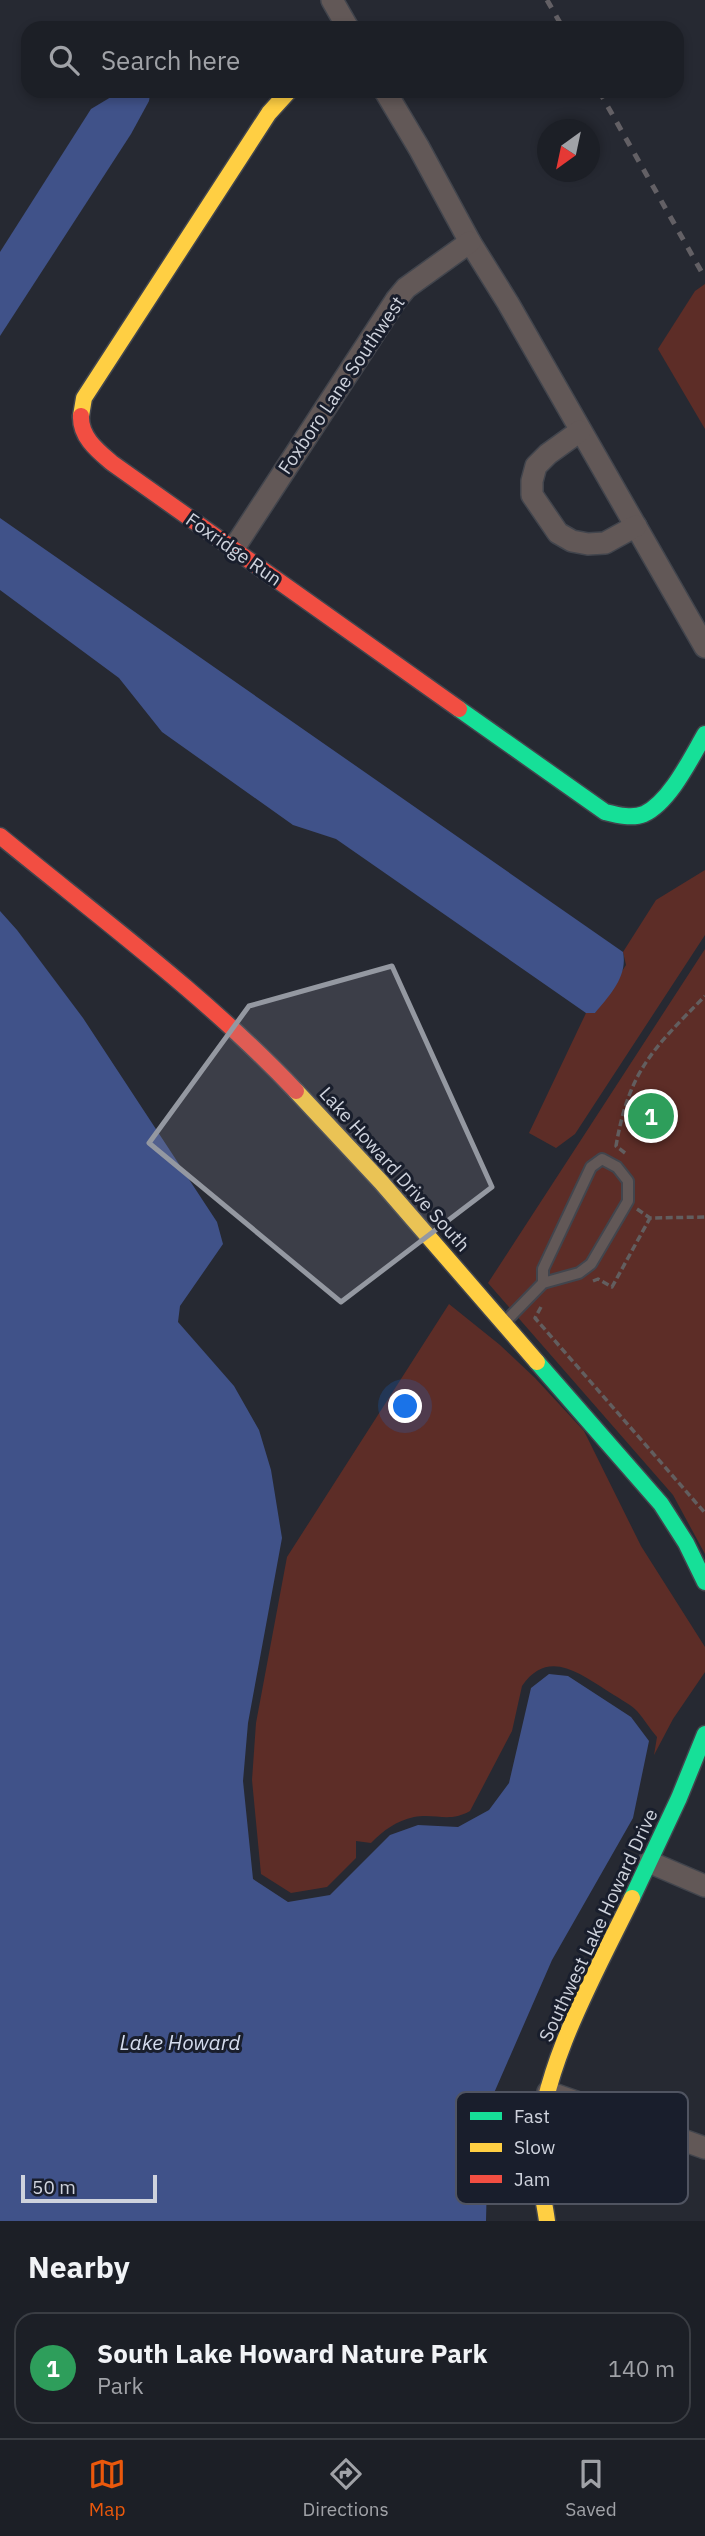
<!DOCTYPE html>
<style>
:root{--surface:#1c1f26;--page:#292c32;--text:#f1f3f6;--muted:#a0a2a7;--line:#3a3d43;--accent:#ea580c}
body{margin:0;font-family:"IBM Plex Sans",sans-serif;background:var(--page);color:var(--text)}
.compass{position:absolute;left:537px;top:119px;width:63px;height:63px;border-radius:50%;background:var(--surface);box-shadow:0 4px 10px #0003;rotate:213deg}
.scale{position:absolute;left:21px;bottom:18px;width:136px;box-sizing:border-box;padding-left:7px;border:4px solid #cfd3dd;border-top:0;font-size:19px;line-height:24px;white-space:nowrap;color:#cfd3dd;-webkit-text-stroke:5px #191e2c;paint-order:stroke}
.you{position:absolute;left:406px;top:1407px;width:24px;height:24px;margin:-18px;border:5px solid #fff;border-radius:50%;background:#1a73e8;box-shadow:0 0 0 10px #1a73e833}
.badge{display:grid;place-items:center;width:46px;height:46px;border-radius:50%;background:var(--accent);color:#fff;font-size:23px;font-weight:700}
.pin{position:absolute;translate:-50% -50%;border:4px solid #fff;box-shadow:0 2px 7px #0006}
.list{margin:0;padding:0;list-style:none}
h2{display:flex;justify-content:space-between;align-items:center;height:91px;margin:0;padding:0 28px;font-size:30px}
h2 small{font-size:23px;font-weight:400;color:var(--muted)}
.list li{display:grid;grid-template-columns:46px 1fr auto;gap:21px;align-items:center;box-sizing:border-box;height:112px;margin:0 14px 14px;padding:0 14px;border:2px solid var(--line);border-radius:21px}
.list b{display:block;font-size:26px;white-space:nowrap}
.list p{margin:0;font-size:23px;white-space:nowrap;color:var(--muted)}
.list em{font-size:23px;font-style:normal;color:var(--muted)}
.icon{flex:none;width:38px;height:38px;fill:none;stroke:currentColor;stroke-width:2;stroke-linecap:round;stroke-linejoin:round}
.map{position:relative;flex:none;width:705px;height:2221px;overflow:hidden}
.search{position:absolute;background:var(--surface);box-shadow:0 4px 10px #0003;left:21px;right:21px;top:21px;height:77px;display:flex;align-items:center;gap:18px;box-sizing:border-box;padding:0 24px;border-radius:21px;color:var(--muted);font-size:26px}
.sheet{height:217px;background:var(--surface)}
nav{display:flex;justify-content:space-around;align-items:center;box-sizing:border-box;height:98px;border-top:2px solid var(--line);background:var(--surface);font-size:19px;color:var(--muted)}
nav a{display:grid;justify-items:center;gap:4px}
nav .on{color:var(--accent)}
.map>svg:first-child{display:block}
.green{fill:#5d2d27}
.water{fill:#405289}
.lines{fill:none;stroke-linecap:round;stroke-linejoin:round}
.lane-casing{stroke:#42454d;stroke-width:14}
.street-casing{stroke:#42454d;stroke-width:24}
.fast-casing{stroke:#42454d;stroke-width:19}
.slow-casing{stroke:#42454d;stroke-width:19}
.jam-casing{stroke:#42454d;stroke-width:19}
.path{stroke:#625e5f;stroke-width:3.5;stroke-dasharray:7 3.5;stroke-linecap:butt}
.lane{stroke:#625857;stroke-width:10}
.street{stroke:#625857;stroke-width:21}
.fast{stroke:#16e098;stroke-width:16}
.slow{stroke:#ffcf43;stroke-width:16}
.jam{stroke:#f24e42;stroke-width:16}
.rail{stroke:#636065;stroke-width:5;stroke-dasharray:9 9;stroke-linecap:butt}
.marked{fill:#9498a1;fill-opacity:0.2;stroke:#9498a1;stroke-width:5;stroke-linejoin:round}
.labels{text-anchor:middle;stroke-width:6;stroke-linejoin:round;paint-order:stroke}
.street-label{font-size:19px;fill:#cfd3dd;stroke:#191e2c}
.water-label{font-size:21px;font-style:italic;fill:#d5dcee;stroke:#191e2c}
.key{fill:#191e2c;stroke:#505461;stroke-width:2}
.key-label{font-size:19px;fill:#cfd3dd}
</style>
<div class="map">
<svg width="705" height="2221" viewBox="0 0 705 2221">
<rect width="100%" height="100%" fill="#262932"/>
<g class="green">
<path d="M 705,284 L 705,429 L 658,349 L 695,291 Z"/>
<path d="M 705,870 L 705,935 L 575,1134 L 556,1148 L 529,1133 L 586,1013 L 595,1013 L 626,965 L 623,952 L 656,900 Z"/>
<path d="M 705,949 L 705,1554 L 673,1495 L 488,1283 Z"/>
<path d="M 449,1304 L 500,1345 L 535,1378 L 584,1431 L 641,1546 L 705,1647 L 705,1672 L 673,1719 L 654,1755 L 657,1737 C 650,1729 644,1719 637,1711 C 629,1703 616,1697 606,1690 C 578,1672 547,1649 522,1686 L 512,1731 L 470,1811 C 449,1823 436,1813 414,1817 C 396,1821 384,1830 371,1843 L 356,1841 L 356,1858 L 327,1887 L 291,1893 L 261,1874 L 252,1780 L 256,1723 L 287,1557 Z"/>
</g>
<g class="water">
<path d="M 121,91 L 145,91 L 150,94 L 149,101 L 131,134 L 0,336 L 0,252 L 91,109 Z"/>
<path d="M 0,518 L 623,952 C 628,976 610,995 595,1013 L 586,1013 L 336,839 L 293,825 L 162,732 L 119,678 L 0,590 Z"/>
<path d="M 0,911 L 17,930 L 83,1018 L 217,1222 L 223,1244 L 180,1306 L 178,1322 L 234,1386 L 259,1430 L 271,1470 L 282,1538 L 248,1723 L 243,1781 L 253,1879 L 288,1902 L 330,1895 L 390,1835 L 418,1825 L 458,1827 L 489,1810 L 509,1783 L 531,1688 L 549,1674 L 568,1676 L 631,1717 L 649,1741 L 633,1818 L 552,1960 L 494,2093 L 487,2178 L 486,2221 L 0,2221 Z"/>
</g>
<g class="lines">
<g class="lane-casing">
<path id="lane" d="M 506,1321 L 543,1283 L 579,1273 L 591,1264 L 628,1201 L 628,1181 L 617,1167 L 602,1159 L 591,1167 L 543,1269 L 543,1283"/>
</g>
<g class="street-casing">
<g id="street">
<path d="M 332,0 L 348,28"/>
<path d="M 385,91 L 419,148 L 470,242 L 508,303 L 705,647"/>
<path d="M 580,431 L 548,454 L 536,466 L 532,481 L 532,495 L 558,533 L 572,541 L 588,544 L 605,543 L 636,526"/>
<path d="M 234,548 L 396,300 L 406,288 L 470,242"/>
<path d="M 649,1862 L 705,1886"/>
<path d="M 548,2092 L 705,2148"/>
</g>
</g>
<g class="fast-casing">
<g id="fast">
<path d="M 459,709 L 605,812 C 617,815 632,819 644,814 C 670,802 691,758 705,734"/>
<path d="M 537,1362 L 661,1504 L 686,1543 L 705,1582"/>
<path d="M 632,1898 L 679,1798 L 705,1734"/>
</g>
</g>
<g class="slow-casing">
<g id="slow">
<path d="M 81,416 L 84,398 L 269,113 L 289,91"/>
<path d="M 296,1091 L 381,1182 L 537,1362"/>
<path d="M 547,2221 C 544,2198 537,2175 538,2152 C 540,2070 596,1972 632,1898"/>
</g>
</g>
<g class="jam-casing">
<g id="jam">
<path d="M 81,416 C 80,437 98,451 112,463 L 459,709"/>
<path d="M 0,836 C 100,918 207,997 296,1091"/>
</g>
</g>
<g class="path">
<path d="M 625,1153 L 616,1146 C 629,1070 654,1048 705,996"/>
<path d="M 637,1209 L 650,1218 L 705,1217"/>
<path d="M 593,1281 L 598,1279 L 612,1287 L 650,1218"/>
<path d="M 541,1307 L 535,1318 L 705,1513"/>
</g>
<use href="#lane" class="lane"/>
<use href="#street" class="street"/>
<use href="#fast" class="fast"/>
<use href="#slow" class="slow"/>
<use href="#jam" class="jam"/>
<g class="rail">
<path d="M 547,0 L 563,28"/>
<path d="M 599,91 L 705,278"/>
</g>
</g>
<path class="marked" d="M 392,966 L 492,1187 L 341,1302 L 149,1143 L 249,1006 Z"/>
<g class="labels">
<g class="street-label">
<text transform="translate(341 385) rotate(-56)" y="7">Foxboro Lane Southwest</text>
<text transform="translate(234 549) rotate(35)" y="7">Foxridge Run</text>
<text transform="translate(395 1169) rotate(48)" y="7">Lake Howard Drive South</text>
<text transform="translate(598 1925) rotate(-65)" y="7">Southwest Lake Howard Drive</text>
</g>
<g class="water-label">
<text x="180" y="2050">Lake Howard</text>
</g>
</g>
<rect x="456" y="2092" width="232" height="112" rx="10" class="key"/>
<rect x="470" y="2112" width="32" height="8" fill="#16e098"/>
<rect x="470" y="2143" width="32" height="9" fill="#ffcf43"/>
<rect x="470" y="2175" width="32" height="8" fill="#f24e42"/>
<g class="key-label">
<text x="514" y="2123">Fast</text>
<text x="514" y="2154">Slow</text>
<text x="514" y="2186">Jam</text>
</g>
</svg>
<svg class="compass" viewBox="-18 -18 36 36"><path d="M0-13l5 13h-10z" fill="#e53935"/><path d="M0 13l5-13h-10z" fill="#a0a2a7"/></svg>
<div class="scale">50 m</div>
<div class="you"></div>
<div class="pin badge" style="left:651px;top:1116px;background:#2e9e5b">1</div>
<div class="search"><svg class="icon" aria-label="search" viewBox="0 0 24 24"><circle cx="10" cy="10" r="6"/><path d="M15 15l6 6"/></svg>Search here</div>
</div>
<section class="sheet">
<h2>Nearby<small></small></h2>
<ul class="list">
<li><span class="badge" style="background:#2e9e5b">1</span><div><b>South Lake Howard Nature Park</b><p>Park</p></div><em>140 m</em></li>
</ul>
</section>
<nav>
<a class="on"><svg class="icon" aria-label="map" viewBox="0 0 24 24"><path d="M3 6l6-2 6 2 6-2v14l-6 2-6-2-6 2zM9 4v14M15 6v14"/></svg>Map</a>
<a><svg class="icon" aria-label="directions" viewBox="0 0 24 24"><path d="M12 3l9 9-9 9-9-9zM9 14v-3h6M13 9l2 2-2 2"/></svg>Directions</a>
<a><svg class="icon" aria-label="saved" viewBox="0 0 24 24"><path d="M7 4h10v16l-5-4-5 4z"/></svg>Saved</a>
</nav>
